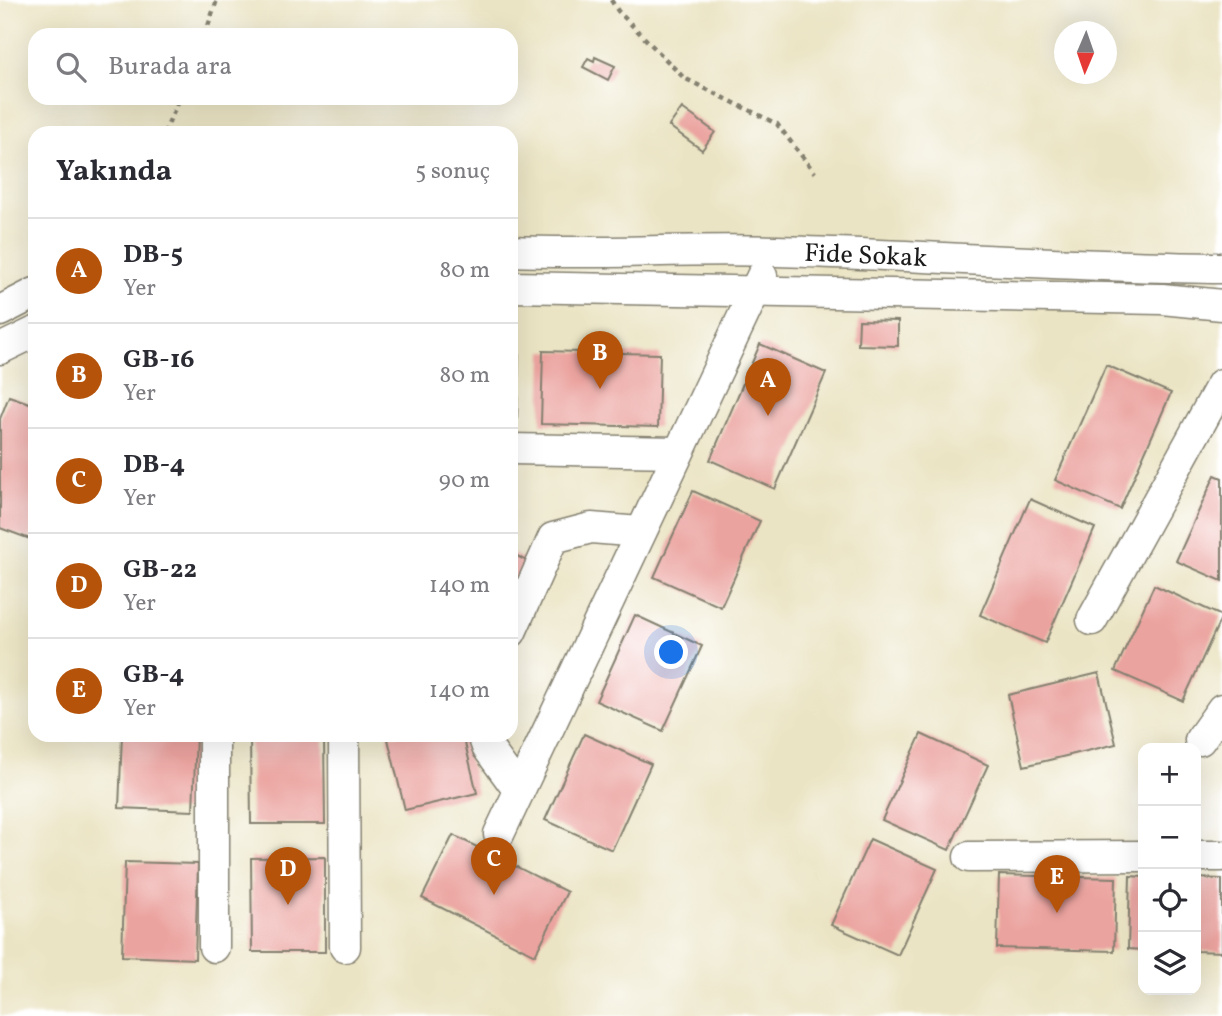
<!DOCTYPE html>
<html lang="tr">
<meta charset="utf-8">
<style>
:root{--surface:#fff;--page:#f7f7f7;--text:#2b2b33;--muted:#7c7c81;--line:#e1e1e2;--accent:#b45309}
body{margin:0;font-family:Vollkorn,serif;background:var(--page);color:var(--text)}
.controls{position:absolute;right:21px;bottom:21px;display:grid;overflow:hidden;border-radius:14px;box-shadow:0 7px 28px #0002}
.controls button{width:63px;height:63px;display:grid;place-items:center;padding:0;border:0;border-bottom:2px solid var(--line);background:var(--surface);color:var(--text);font:35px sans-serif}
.compass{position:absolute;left:1054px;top:21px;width:63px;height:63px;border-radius:50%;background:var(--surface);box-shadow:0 7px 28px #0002;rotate:182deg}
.you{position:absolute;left:672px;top:653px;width:24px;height:24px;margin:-18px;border:5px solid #fff;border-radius:50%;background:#1a73e8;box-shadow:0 0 0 10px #1a73e833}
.badge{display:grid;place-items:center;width:46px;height:46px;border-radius:50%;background:var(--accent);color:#fff;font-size:23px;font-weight:700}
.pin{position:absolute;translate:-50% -58px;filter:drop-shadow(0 2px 4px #0008)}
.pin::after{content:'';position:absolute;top:37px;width:24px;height:21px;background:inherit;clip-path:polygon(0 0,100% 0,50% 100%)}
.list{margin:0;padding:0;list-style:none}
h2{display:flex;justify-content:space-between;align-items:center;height:91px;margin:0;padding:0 28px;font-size:30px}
h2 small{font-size:23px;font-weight:400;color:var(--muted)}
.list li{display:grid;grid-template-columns:46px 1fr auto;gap:21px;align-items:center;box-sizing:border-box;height:105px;padding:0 28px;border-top:2px solid var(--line)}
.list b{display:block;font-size:26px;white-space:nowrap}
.list p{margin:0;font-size:23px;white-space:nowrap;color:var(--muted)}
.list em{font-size:23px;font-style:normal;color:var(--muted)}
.icon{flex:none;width:38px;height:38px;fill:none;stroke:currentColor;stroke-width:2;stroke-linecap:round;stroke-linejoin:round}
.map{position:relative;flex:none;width:1222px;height:1016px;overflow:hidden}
.search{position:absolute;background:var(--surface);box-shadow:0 7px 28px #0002;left:28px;top:28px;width:490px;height:77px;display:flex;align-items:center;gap:18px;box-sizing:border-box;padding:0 24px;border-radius:21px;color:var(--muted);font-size:26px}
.panel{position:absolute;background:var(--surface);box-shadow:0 7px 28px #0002;left:28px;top:126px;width:490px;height:616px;border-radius:21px}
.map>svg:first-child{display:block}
.building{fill:#eba39f}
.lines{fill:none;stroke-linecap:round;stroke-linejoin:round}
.minor-casing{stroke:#848070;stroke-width:33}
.path{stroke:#848070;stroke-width:4.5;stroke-dasharray:5 5;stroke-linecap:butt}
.minor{stroke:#fff;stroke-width:30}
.labels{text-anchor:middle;stroke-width:6;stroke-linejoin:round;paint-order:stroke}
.street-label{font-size:26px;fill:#1c1c1c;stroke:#fff}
</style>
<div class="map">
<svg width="1222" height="1016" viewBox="0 0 1222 1016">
<rect width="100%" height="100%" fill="#fff"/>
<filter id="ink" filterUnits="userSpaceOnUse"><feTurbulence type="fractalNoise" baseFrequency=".0143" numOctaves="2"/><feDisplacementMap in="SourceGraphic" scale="14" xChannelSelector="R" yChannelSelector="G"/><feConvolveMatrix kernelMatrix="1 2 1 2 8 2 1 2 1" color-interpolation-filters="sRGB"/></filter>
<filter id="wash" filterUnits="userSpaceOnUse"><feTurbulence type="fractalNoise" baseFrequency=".00686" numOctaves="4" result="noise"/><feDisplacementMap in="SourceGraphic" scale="28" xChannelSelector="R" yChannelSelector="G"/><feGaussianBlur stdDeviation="1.57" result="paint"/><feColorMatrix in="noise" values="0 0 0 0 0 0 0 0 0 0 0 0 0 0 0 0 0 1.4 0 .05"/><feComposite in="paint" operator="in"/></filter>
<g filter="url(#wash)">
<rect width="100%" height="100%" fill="#ebe4c4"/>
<g id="blocks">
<g class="building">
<path d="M 595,57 L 615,66 L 608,80 L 583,67 L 588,58 L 594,61 Z"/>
<path d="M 682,108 L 715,132 L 702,150 L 669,126 Z"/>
<path d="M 859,320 L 898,321 L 898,346 L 858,345 Z"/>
<path d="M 760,344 L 826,373 L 775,489 L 710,460 Z"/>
<path d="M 511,348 L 519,348 L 517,421 L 511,421 Z"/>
<path d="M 543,351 L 660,354 L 658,427 L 541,424 Z"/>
<path d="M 1106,365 L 1171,393 L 1120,509 L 1055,480 Z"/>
<path d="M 9,396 L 35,405 L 35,526 L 30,539 L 0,528 L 0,419 Z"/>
<path d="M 1215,475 L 1222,478 L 1222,581 L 1176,561 Z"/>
<path d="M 693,491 L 760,521 L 721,607 L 654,577 Z"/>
<path d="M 1030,499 L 1095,528 L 1045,643 L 980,615 Z"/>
<path d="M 511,553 L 527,561 L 511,598 Z"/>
<path d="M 1154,585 L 1222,616 L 1183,701 L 1115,671 Z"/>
<path d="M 635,615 L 702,646 L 663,731 L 596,701 Z"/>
<path d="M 1099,673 L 1116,744 L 1024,766 L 1008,695 Z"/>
<path d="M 584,734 L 651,764 L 612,850 L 545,820 Z"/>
<path d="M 921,734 L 988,765 L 949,850 L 882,820 Z"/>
<path d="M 122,735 L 196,735 L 193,811 L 119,808 Z"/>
<path d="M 250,735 L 324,735 L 325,824 L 251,824 Z"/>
<path d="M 387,735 L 463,735 L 477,793 L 405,810 Z"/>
<path d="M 453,835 L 567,892 L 535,955 L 422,898 Z"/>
<path d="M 870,839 L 937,869 L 898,955 L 831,925 Z"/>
<path d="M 325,857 L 325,952 L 252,952 L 251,858 Z"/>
<path d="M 125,862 L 198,864 L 195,959 L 122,956 Z"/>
<path d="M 999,875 L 1116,878 L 1114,951 L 997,948 Z"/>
<path d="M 1130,876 L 1143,877 L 1143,950 L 1128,949 Z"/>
<path d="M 1196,878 L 1222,879 L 1222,952 L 1196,951 Z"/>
</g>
</g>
</g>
<g filter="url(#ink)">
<use href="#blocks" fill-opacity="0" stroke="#848070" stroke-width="2"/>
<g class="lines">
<g class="minor-casing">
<g id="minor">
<path id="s1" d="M 511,251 C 600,255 688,248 776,251 C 925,255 1073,267 1222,268"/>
<path d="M 511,287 L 1162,299 L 1222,305"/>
<path d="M 0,311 L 35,293"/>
<path d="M 0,349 L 35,332"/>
<path d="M 511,449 L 678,452"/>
<path d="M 1092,620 L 1222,384"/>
<path d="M 511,632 L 553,538 L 591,528 L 640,532"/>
<path d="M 214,735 L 214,947"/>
<path d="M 344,735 L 345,947"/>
<path d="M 483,735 L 487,747 L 519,791"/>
<path d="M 1200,740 L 1222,709"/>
<path d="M 499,834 L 762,276"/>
<path d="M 1196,856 L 1222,856"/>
<path d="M 969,857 L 1143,856"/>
</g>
</g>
<g class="path">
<path d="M 611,0 L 618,11 L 684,78 L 777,124 L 815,173"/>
<path d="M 205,35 L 217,0"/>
<path d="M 164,133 L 180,98"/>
</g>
<use href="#minor" class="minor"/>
</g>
</g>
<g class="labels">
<g class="street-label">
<text dy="9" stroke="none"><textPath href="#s1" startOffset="355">Fide Sokak</textPath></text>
</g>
</g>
</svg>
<div class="controls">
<button>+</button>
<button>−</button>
<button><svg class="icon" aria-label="locate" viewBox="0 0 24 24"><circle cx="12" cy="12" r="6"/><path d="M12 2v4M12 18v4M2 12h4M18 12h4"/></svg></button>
<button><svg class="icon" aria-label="layers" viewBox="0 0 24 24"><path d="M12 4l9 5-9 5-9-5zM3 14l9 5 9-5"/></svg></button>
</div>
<svg class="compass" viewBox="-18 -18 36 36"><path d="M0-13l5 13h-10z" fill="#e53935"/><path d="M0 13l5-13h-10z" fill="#7c7c81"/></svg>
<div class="you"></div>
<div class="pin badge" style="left:768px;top:416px">A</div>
<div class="pin badge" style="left:600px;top:389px">B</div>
<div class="pin badge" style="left:494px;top:895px">C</div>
<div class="pin badge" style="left:288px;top:905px">D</div>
<div class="pin badge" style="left:1057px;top:913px">E</div>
<div class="search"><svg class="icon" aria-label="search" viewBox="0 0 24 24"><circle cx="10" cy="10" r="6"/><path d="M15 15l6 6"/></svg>Burada ara</div>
<section class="panel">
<h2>Yakında<small>5 sonuç</small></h2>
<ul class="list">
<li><span class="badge">A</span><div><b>DB-5</b><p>Yer</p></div><em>80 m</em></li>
<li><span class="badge">B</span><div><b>GB-16</b><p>Yer</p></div><em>80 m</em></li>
<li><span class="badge">C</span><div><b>DB-4</b><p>Yer</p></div><em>90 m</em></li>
<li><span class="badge">D</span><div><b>GB-22</b><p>Yer</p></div><em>140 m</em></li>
<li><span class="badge">E</span><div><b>GB-4</b><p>Yer</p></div><em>140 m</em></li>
</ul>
</section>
</div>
